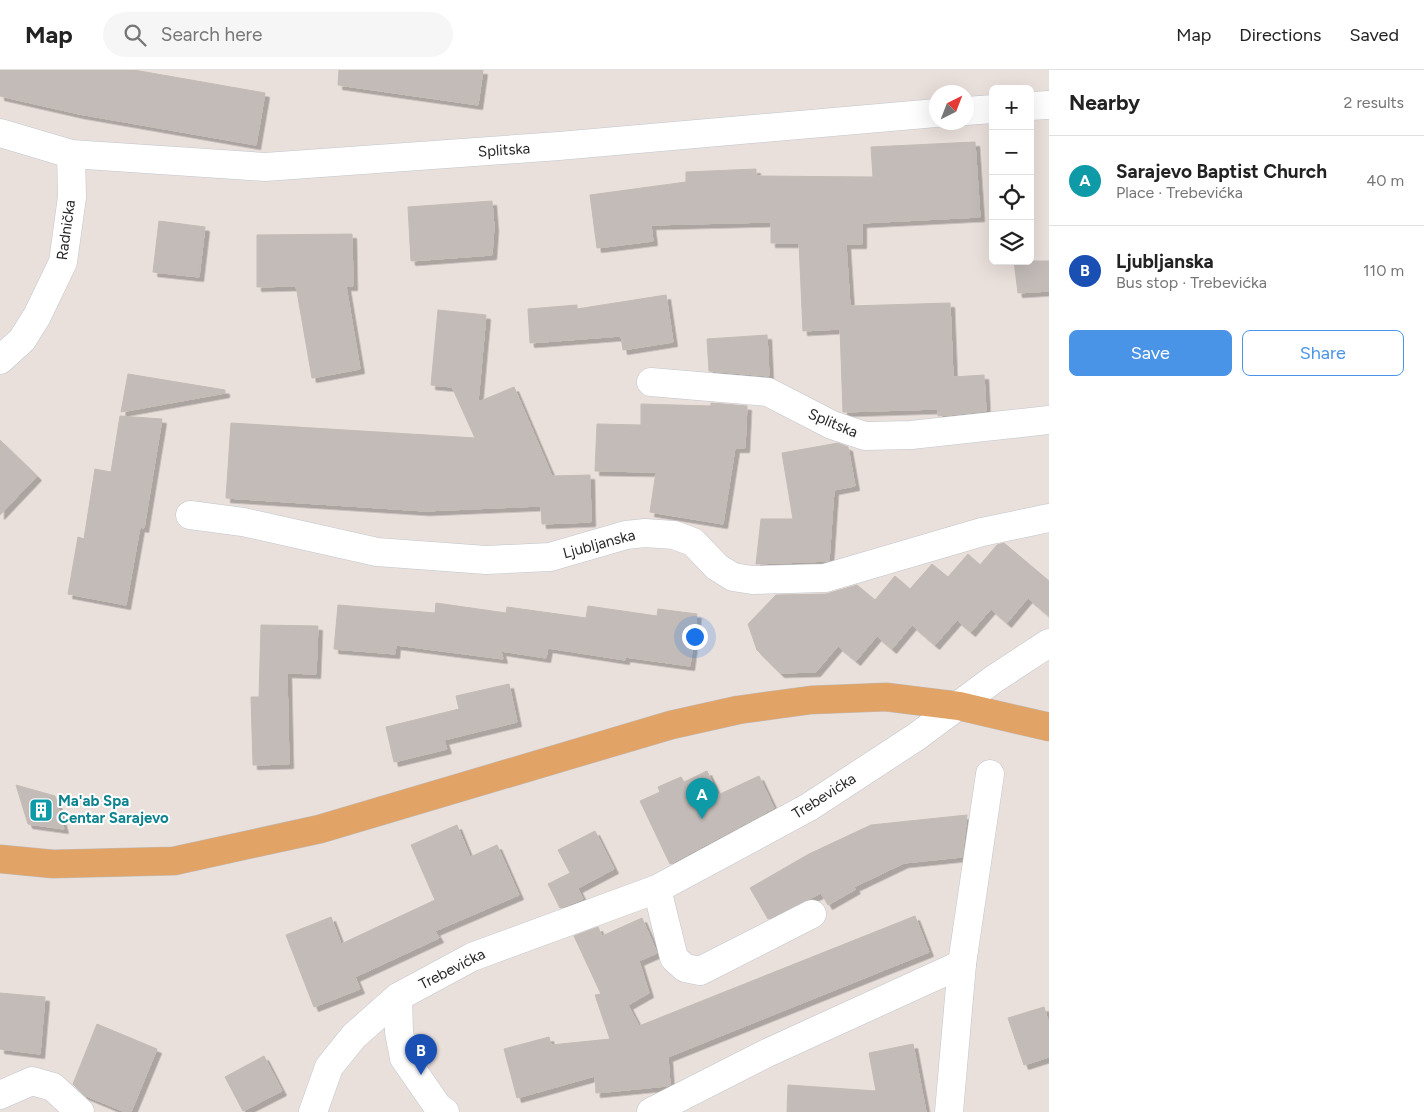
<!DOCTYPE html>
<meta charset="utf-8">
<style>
:root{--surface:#fff;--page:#f6f6f6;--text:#222;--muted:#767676;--line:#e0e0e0;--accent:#4a94e8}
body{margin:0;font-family:Figtree,sans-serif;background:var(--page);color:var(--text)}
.controls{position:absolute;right:15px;top:15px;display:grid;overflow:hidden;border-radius:8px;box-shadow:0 5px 20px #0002}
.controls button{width:45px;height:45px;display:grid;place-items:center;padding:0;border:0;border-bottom:1px solid var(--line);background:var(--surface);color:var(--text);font:25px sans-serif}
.compass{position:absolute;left:929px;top:15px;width:45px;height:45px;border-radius:50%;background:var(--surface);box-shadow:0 5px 20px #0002;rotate:42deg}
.you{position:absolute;left:694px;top:566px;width:18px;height:18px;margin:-12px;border:4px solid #fff;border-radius:50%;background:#1a73e8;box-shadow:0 0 0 8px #1a73e833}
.badge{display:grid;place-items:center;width:32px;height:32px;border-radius:50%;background:var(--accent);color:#fff;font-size:16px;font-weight:700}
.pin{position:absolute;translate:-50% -41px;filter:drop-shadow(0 1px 2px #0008)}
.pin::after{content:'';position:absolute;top:26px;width:18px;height:15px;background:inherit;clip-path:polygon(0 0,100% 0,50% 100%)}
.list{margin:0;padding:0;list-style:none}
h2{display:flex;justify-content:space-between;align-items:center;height:65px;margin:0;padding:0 20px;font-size:21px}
h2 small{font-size:16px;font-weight:400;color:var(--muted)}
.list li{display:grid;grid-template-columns:32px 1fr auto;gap:15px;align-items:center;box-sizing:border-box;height:90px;padding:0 20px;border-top:1px solid var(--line)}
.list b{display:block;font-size:19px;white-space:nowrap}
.list p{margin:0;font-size:16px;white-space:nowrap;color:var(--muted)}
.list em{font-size:16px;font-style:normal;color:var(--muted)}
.actions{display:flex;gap:10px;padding:15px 20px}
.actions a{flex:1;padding:11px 0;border:1px solid var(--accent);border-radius:8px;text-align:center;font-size:18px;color:var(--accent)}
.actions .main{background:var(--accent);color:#fff}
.icon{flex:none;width:28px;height:28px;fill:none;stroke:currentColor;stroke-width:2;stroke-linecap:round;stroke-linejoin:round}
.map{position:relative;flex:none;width:1049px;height:1042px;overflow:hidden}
header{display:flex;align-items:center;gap:30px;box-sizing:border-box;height:70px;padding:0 25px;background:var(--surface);border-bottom:1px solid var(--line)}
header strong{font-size:24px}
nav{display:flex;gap:28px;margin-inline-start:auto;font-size:18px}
.search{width:350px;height:45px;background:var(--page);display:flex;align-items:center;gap:12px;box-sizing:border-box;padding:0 18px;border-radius:28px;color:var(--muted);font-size:19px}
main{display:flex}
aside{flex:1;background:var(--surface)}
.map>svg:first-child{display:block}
.building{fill:#c2bbb7;stroke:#c4bbb5;filter:url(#shadow)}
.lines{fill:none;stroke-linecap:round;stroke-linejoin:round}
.street-casing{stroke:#c0c6ce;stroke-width:29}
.primary-casing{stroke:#bebebe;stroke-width:29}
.street{stroke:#fff;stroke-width:28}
.primary{stroke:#e2a367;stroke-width:28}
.labels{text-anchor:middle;stroke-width:4;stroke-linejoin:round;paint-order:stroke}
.street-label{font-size:15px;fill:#282828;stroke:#fff}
.culture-label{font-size:15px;font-weight:bold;fill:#0d838f;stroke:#fff;text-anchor:start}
</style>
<header>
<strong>Map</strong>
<div class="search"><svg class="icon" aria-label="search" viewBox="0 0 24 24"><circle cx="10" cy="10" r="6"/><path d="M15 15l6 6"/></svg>Search here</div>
<nav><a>Map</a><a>Directions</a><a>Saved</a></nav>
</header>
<main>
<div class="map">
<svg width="1049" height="1042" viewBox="0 0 1049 1042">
<defs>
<filter id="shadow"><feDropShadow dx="4.5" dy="4.5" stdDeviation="0" flood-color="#0004"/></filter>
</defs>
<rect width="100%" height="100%" fill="#e9dfdb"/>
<g class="building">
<path d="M 0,0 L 134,0 L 265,23 L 256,75 L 79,44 L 0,26 Z"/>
<path d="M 339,0 L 483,0 L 478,35 L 338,15 Z"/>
<path d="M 975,72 L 980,147 L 862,153 L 862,174 L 846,174 L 850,236 L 950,233 L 953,307 L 984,305 L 986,341 L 938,346 L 938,339 L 843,342 L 840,259 L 803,261 L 799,173 L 771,173 L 771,152 L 651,155 L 653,171 L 597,178 L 590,125 L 686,112 L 686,102 L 756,99 L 756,106 L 873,107 L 871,77 Z"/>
<path d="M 492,131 L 494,157 L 492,185 L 411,191 L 408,137 Z"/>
<path d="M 159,151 L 205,157 L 199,207 L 153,202 Z"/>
<path d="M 352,164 L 353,216 L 346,216 L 360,299 L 312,308 L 296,216 L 257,217 L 257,165 Z"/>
<path d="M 1014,191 L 1049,191 L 1049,221 L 1018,223 Z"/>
<path d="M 666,225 L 673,272 L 623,280 L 621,266 L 530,273 L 528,239 L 577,235 L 577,239 Z"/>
<path d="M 438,240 L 486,245 L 478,332 L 514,317 L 552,406 L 590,405 L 591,452 L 542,454 L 541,436 L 425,441 L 226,428 L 231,353 L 475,368 L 452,317 L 431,315 Z"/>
<path d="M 767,265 L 769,306 L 709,301 L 707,269 Z"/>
<path d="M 128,304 L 225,320 L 225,323 L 121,342 Z"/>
<path d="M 711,333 L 747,336 L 745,378 L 735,378 L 723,454 L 650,442 L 656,402 L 595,401 L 597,354 L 641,355 L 641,334 L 711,336 Z"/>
<path d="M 120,346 L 162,349 L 144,458 L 140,457 L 126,535 L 68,524 L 78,467 L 84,469 L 95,399 L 111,402 Z"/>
<path d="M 0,370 L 37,406 L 0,445 Z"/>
<path d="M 838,373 L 848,377 L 855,416 L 834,420 L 829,491 L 756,494 L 761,449 L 793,449 L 782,383 Z"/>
<path d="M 1004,473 L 1049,511 L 1049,546 L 1028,528 L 1007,553 L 991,539 L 971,562 L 957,550 L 935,575 L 912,555 L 892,579 L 877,566 L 856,591 L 838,576 L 816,602 L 780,603 L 757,580 L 748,554 L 776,525 L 826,524 L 857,515 L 875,530 L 895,506 L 910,519 L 932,494 L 948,507 L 968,484 L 980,495 L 997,475 Z"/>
<path d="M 436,533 L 506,543 L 507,537 L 586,548 L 588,536 L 657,546 L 658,539 L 697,544 L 690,596 L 625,587 L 625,590 L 548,578 L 546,588 L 501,581 L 503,589 L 396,575 L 395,584 L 334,579 L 338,535 L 435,543 Z"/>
<path d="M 261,555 L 318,556 L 316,604 L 287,603 L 289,694 L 253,695 L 251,627 L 259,627 Z"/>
<path d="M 509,614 L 517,652 L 444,670 L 447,679 L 394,692 L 386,657 L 459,639 L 456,626 Z"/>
<path d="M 707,701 L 718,725 L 759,706 L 774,738 L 670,794 L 640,731 L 660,722 L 658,717 L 681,707 L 684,712 Z"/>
<path d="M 16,715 L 55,726 L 64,759 L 28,754 Z"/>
<path d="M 967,745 L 962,787 L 904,793 L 854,817 L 856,819 L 828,835 L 821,823 L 768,849 L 750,818 L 809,784 L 871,755 Z"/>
<path d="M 457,755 L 470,787 L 497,775 L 519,825 L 435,861 L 439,868 L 355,907 L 360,919 L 314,937 L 286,865 L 331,847 L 341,874 L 435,830 L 411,775 Z"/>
<path d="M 595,761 L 614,799 L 578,818 L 558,780 Z"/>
<path d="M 570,803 L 583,829 L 560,838 L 548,814 Z"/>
<path d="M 915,846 L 929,882 L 668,987 L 670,1015 L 667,1016 L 596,1023 L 595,1006 L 517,1028 L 504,979 L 549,967 L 551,975 L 610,969 L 595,925 L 601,924 L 574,866 L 598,857 L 602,866 L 642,848 L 657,883 L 639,891 L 649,923 L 628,935 L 639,956 Z"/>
<path d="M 0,923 L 45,927 L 40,984 L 0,979 Z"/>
<path d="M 1044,937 L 1049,954 L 1049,987 L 1024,995 L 1008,948 Z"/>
<path d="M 97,954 L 157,979 L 131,1042 L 125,1042 L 84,1025 L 73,1014 Z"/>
<path d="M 913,974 L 926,1042 L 787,1042 L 788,1015 L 876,1021 L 869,983 Z"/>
<path d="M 264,986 L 282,1021 L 243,1041 L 225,1007 Z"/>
</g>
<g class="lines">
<g class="street-casing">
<g id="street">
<path d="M 1030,36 L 1049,35"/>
<path d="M 966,41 L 993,39"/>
<path d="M 0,63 L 71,84 L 265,97 L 559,76 L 936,43"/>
<path d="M 0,290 L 22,270 L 37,246 L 63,192 L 72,127 L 71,84"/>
<path d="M 651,312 L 768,322 L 832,355 L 865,366 L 911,365 L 1049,350"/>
<path d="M 190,445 L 243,452 L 377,482 L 486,490 L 550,487 L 626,465 L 645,463 L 674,465 L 693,472 L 717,497 L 733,507 L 752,510 L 825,508 L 982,462 L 1049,448"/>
<path d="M 657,819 L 674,888 L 685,898 L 700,901 L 812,844"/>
<path d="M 398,927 L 399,962 L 404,988 L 438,1037 L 445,1042"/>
<path d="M 0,1025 L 32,1011 L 53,1017 L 80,1042"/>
<path d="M 313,1042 L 329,997 L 354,966 L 398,927 L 472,887 L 657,819 L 809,737 L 916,667 L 994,609 L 1049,573"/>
<path d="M 651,1042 L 767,983 L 962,894"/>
<path d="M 949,1042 L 962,894 L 990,704"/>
</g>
</g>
<g class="primary-casing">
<path id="primary" d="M 0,789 L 53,794 L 174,791 L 320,759 L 671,655 L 738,640 L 811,630 L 886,627 L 959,636 L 1049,657"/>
</g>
<use href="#street" class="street"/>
<use href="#primary" class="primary"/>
</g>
<defs>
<g id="building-square" transform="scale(1.25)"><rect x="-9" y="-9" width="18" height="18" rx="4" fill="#0f9aa8" stroke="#fff"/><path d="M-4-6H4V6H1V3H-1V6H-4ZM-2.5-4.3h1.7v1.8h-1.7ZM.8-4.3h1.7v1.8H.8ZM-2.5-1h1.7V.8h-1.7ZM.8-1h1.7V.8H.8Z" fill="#fff"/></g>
</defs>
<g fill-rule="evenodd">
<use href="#building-square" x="41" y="740"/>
</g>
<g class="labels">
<g class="street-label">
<text transform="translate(504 80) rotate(-4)" y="5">Splitska</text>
<text transform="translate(66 160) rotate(-82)" y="5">Radnička</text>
<text transform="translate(833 353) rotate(23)" y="5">Splitska</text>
<text transform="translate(599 474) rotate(-15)" y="5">Ljubljanska</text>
<text transform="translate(824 726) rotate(-32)" y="5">Trebevićka</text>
<text transform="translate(452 899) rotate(-27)" y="5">Trebevićka</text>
</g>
<g class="culture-label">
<text x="58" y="736">Ma'ab Spa<tspan x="58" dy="17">Centar Sarajevo</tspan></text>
</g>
</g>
</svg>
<div class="controls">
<button>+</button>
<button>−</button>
<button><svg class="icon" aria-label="locate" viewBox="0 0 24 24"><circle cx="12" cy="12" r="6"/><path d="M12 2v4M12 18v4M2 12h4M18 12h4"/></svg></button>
<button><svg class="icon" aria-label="layers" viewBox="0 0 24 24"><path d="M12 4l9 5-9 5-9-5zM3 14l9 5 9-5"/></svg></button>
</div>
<svg class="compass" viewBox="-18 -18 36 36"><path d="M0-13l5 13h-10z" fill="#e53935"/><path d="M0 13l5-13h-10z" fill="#767676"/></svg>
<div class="you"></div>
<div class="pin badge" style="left:702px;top:749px;background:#0f9aa8">A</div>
<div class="pin badge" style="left:421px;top:1005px;background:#1a4fb4">B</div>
</div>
<aside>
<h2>Nearby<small>2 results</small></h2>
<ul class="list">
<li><span class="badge" style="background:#0f9aa8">A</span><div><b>Sarajevo Baptist Church</b><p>Place · Trebevićka</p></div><em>40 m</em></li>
<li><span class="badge" style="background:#1a4fb4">B</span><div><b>Ljubljanska</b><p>Bus stop · Trebevićka</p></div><em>110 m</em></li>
</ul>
<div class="actions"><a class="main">Save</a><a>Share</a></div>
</aside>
</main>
